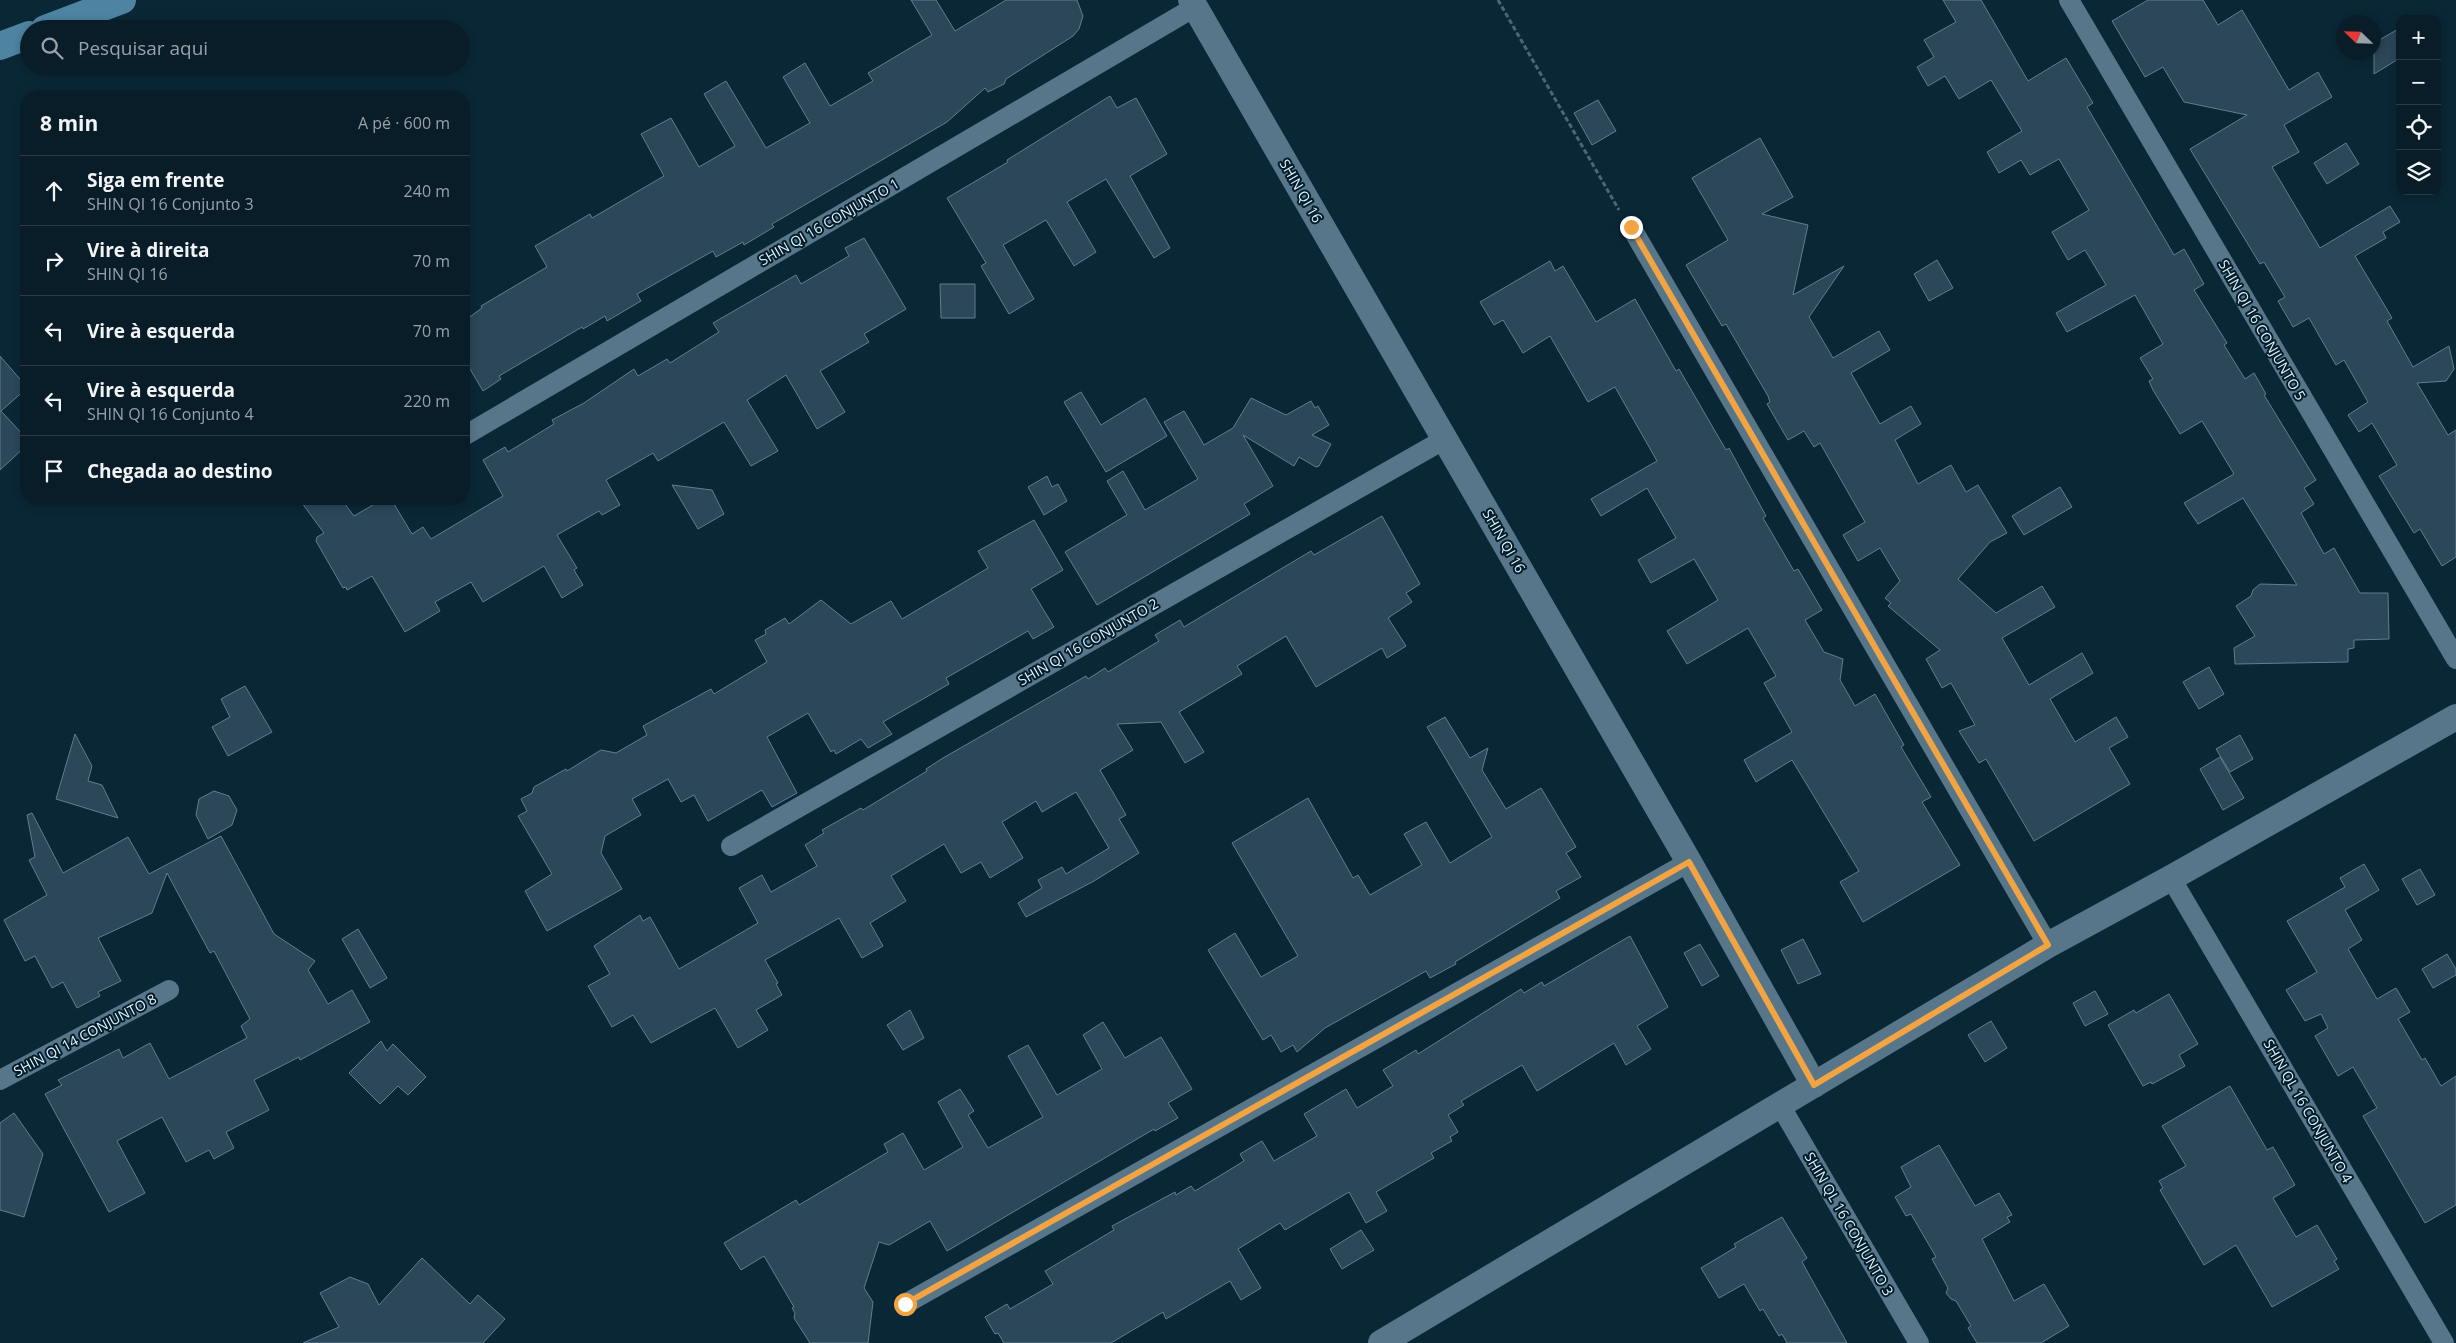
<!DOCTYPE html>
<html lang="pt">
<meta charset="utf-8">
<style>
:root{--surface:#081d28;--page:#112630;--text:#f1f3f6;--muted:#98a2a8;--line:#293b45}
body{margin:0;font-family:"Open Sans",sans-serif;background:var(--page);color:var(--text)}
.controls{position:absolute;right:15px;top:15px;display:grid;overflow:hidden;border-radius:10px;box-shadow:0 2px 8px #0003}
.controls button{width:45px;height:45px;display:grid;place-items:center;padding:0;border:0;border-bottom:1px solid var(--line);background:var(--surface);color:var(--text);font:25px sans-serif}
.compass{position:absolute;left:2336px;top:15px;width:45px;height:45px;border-radius:50%;background:var(--surface);box-shadow:0 2px 8px #0003;rotate:293deg}
.stop{position:absolute;width:15px;height:15px;margin:-11px;border:4px solid #f3a442;border-radius:50%;background:#fff}
.stop.end{background:#f3a442;border-color:#fff;box-shadow:0 1px 5px #0008}
.list{margin:0;padding:0;list-style:none}
h2{display:flex;justify-content:space-between;align-items:center;height:65px;margin:0;padding:0 20px;font-size:21px}
h2 small{font-size:16px;font-weight:400;color:var(--muted)}
.list li{display:grid;grid-template-columns:32px 1fr auto;gap:15px;align-items:center;box-sizing:border-box;height:70px;padding:0 20px;border-top:1px solid var(--line)}
.list b{display:block;font-size:19px;white-space:nowrap}
.list p{margin:0;font-size:16px;white-space:nowrap;color:var(--muted)}
.list em{font-size:16px;font-style:normal;color:var(--muted)}
.icon{flex:none;width:28px;height:28px;fill:none;stroke:currentColor;stroke-width:2;stroke-linecap:round;stroke-linejoin:round}
.map{position:relative;flex:none;width:2456px;height:1343px;overflow:hidden}
.search{position:absolute;background:var(--surface);box-shadow:0 2px 8px #0003;left:20px;top:20px;width:450px;height:55px;display:flex;align-items:center;gap:12px;box-sizing:border-box;padding:0 18px;border-radius:28px;color:var(--muted);font-size:19px}
.panel{position:absolute;background:var(--surface);box-shadow:0 2px 8px #0003;left:20px;top:90px;width:450px;height:415px;border-radius:20px}
.map>svg:first-child{display:block}
.building{fill:#2b4758;stroke:#607e91}
.lines{fill:none;stroke-linecap:round;stroke-linejoin:round}
.path{stroke:#4d6674;stroke-width:3;stroke-dasharray:5 2.5;stroke-linecap:butt}
.minor{stroke:#587689;stroke-width:20}
.tertiary{stroke:#587689;stroke-width:26}
.secondary{stroke:#4e83a1;stroke-width:28}
.route{stroke:#f3a442;stroke-width:6}
.labels{text-anchor:middle;stroke-width:4;stroke-linejoin:round;paint-order:stroke}
.street-label{font-size:14px;fill:#e2f2fc;stroke:#011d2c}
</style>
<div class="map">
<svg width="2456" height="1343" viewBox="0 0 2456 1343">
<rect width="100%" height="100%" fill="#0a2736"/>
<g class="building">
<path d="M 911,0 L 936,0 L 955,31 L 1006,0 L 1077,0 L 1083,16 L 1079,29 L 1073,36 L 1006,79 L 1004,84 L 988,92 L 985,88 L 947,122 L 772,224 L 774,227 L 744,245 L 743,242 L 716,257 L 713,251 L 637,294 L 641,301 L 607,321 L 605,316 L 583,329 L 582,327 L 499,376 L 501,379 L 483,391 L 470,369 L 464,371 L 464,321 L 482,308 L 481,306 L 547,267 L 535,246 L 590,214 L 592,218 L 664,176 L 641,134 L 671,118 L 699,167 L 735,146 L 704,94 L 726,81 L 766,148 L 810,123 L 783,77 L 805,63 L 830,106 L 873,81 L 868,73 L 932,35 Z"/>
<path d="M 1943,0 L 1981,0 L 2028,81 L 2066,58 L 2093,103 L 2087,107 L 2174,255 L 2184,249 L 2204,284 L 2194,290 L 2227,343 L 2224,345 L 2245,379 L 2254,373 L 2266,394 L 2264,395 L 2316,480 L 2304,488 L 2314,504 L 2301,513 L 2324,554 L 2334,548 L 2360,593 L 2388,593 L 2389,639 L 2354,640 L 2354,648 L 2348,649 L 2348,662 L 2235,664 L 2234,648 L 2255,636 L 2236,606 L 2251,596 L 2253,590 L 2260,584 L 2297,585 L 2243,498 L 2198,524 L 2184,503 L 2234,474 L 2202,421 L 2180,434 L 2153,390 L 2149,381 L 2153,379 L 2140,358 L 2163,344 L 2135,295 L 2067,332 L 2056,313 L 2106,285 L 2085,250 L 2068,260 L 2052,232 L 2089,210 L 2059,159 L 2030,175 L 2021,160 L 1999,173 L 1987,152 L 2022,131 L 1991,80 L 1959,99 L 1945,76 L 1928,86 L 1917,67 L 1934,57 L 1924,40 L 1956,22 Z"/>
<path d="M 2148,0 L 2203,0 L 2218,25 L 2242,10 L 2289,90 L 2318,72 L 2332,97 L 2284,125 L 2299,152 L 2272,167 L 2320,248 L 2390,206 L 2400,222 L 2383,232 L 2386,238 L 2355,256 L 2392,318 L 2387,321 L 2413,367 L 2449,346 L 2454,369 L 2446,381 L 2417,383 L 2448,435 L 2456,430 L 2456,557 L 2442,566 L 2420,529 L 2414,533 L 2379,476 L 2397,465 L 2372,423 L 2359,432 L 2348,415 L 2368,402 L 2344,360 L 2336,365 L 2309,318 L 2293,327 L 2278,301 L 2285,297 L 2264,262 L 2260,264 L 2190,149 L 2247,115 L 2184,102 L 2163,67 L 2145,77 L 2112,21 Z"/>
<path d="M 2400,28 L 2400,58 L 2374,74 L 2374,43 Z"/>
<path d="M 1110,96 L 1117,108 L 1136,98 L 1167,154 L 1130,176 L 1170,248 L 1154,258 L 1106,179 L 1067,202 L 1096,252 L 1074,266 L 1046,220 L 1003,245 L 1034,299 L 1009,314 L 981,266 L 986,263 L 947,198 L 1008,162 L 1007,160 Z"/>
<path d="M 1598,100 L 1616,131 L 1592,145 L 1574,113 Z"/>
<path d="M 1760,138 L 1793,197 L 1762,214 L 1808,225 L 1793,295 L 1844,266 L 1809,317 L 1833,358 L 1879,331 L 1890,350 L 1851,373 L 1880,424 L 1911,406 L 1921,424 L 1895,440 L 1918,484 L 1951,465 L 1966,492 L 1978,485 L 2007,533 L 1990,542 L 1958,579 L 1996,613 L 2042,586 L 2055,607 L 2002,638 L 2029,685 L 2082,653 L 2093,673 L 2050,699 L 2075,742 L 2116,717 L 2128,737 L 2109,748 L 2130,784 L 2034,841 L 1986,759 L 1979,763 L 1959,731 L 1975,725 L 1951,683 L 1942,688 L 1926,659 L 1940,650 L 1888,606 L 1891,603 L 1885,598 L 1900,581 L 1880,548 L 1858,561 L 1843,535 L 1865,522 L 1820,443 L 1814,447 L 1804,431 L 1788,440 L 1767,404 L 1770,402 L 1768,396 L 1726,324 L 1722,326 L 1686,265 L 1728,240 L 1692,178 Z"/>
<path d="M 2346,143 L 2359,164 L 2327,184 L 2314,163 Z"/>
<path d="M 864,238 L 906,309 L 864,334 L 869,342 L 820,371 L 845,412 L 817,429 L 786,375 L 747,400 L 778,451 L 751,466 L 724,422 L 658,461 L 653,453 L 606,480 L 620,505 L 602,515 L 599,511 L 557,535 L 577,568 L 574,570 L 583,585 L 562,598 L 544,566 L 483,602 L 471,582 L 435,602 L 440,611 L 405,632 L 372,576 L 347,590 L 346,587 L 343,588 L 316,541 L 317,537 L 324,533 L 299,499 L 341,499 L 354,516 L 383,499 L 391,499 L 412,534 L 423,527 L 431,539 L 503,496 L 483,460 L 505,447 L 508,452 L 554,424 L 552,420 L 584,403 L 634,369 L 638,376 L 667,359 L 670,363 L 719,332 L 713,323 L 796,275 L 801,284 L 849,256 L 845,248 Z"/>
<path d="M 1937,260 L 1953,288 L 1929,301 L 1914,274 Z"/>
<path d="M 1550,261 L 1555,271 L 1563,266 L 1596,322 L 1635,299 L 1676,371 L 1679,369 L 1726,450 L 1729,448 L 1766,516 L 1763,518 L 1794,571 L 1798,569 L 1822,610 L 1805,620 L 1824,652 L 1843,659 L 1840,680 L 1855,706 L 1875,694 L 1904,745 L 1901,747 L 1931,797 L 1922,802 L 1960,865 L 1863,922 L 1840,882 L 1859,871 L 1792,760 L 1756,782 L 1744,760 L 1792,732 L 1764,683 L 1776,676 L 1748,628 L 1687,664 L 1667,631 L 1718,600 L 1694,559 L 1651,583 L 1638,560 L 1676,538 L 1647,488 L 1601,516 L 1591,499 L 1657,461 L 1615,387 L 1588,402 L 1550,336 L 1523,353 L 1503,320 L 1494,325 L 1480,302 Z"/>
<path d="M 940,284 L 975,284 L 975,318 L 941,318 Z"/>
<path d="M 0,356 L 26,386 L 26,389 L 1,411 L 26,438 L 26,446 L 0,470 Z"/>
<path d="M 1081,392 L 1101,425 L 1145,398 L 1167,436 L 1106,472 L 1064,402 Z"/>
<path d="M 1251,398 L 1286,415 L 1311,401 L 1315,408 L 1318,406 L 1329,425 L 1312,435 L 1331,444 L 1319,466 L 1316,467 L 1299,457 L 1294,466 L 1243,435 L 1273,486 L 1244,504 L 1250,514 L 1097,605 L 1065,552 L 1127,515 L 1107,481 L 1123,471 L 1145,510 L 1198,479 L 1164,422 L 1184,411 L 1204,445 L 1233,428 Z"/>
<path d="M 1047,476 L 1052,487 L 1058,484 L 1067,501 L 1044,515 L 1028,487 Z"/>
<path d="M 672,485 L 712,490 L 724,514 L 698,529 Z"/>
<path d="M 2060,487 L 2072,507 L 2024,535 L 2012,516 Z"/>
<path d="M 1382,516 L 1420,584 L 1406,593 L 1412,602 L 1388,618 L 1406,646 L 1387,658 L 1382,648 L 1316,687 L 1286,636 L 1237,666 L 1242,674 L 1179,712 L 1204,752 L 1185,763 L 1161,722 L 1117,724 L 1133,750 L 1100,770 L 1126,815 L 1119,819 L 1139,853 L 1094,881 L 1026,917 L 1018,903 L 1042,888 L 1038,880 L 1062,867 L 1066,874 L 1109,848 L 1076,792 L 1042,812 L 1036,801 L 1002,822 L 1023,858 L 990,878 L 981,862 L 961,873 L 944,844 L 891,876 L 906,901 L 870,923 L 883,946 L 862,958 L 839,918 L 765,960 L 778,983 L 776,984 L 782,995 L 756,1010 L 768,1030 L 738,1048 L 715,1008 L 651,1043 L 633,1015 L 612,1027 L 588,986 L 610,974 L 594,946 L 640,915 L 643,921 L 650,917 L 679,969 L 758,923 L 739,888 L 762,875 L 771,892 L 817,866 L 805,845 L 824,833 L 822,830 L 861,808 L 863,810 L 927,771 L 926,769 L 943,758 L 1086,676 L 1088,679 L 1105,668 L 1108,672 L 1159,641 L 1155,635 L 1180,620 L 1184,627 L 1311,551 L 1314,555 Z"/>
<path d="M 1034,520 L 1063,570 L 1031,589 L 1054,627 L 1033,639 L 1028,631 L 946,678 L 949,684 L 883,722 L 892,734 L 868,748 L 861,739 L 836,754 L 834,750 L 831,752 L 808,713 L 767,737 L 797,793 L 772,807 L 762,790 L 708,821 L 694,795 L 681,802 L 668,779 L 632,799 L 641,815 L 605,836 L 601,853 L 622,889 L 547,931 L 525,891 L 552,874 L 518,816 L 527,811 L 521,799 L 532,793 L 534,787 L 566,769 L 567,771 L 601,750 L 616,753 L 647,735 L 643,726 L 711,689 L 714,694 L 767,662 L 755,640 L 766,634 L 765,630 L 785,618 L 789,624 L 821,600 L 851,624 L 891,601 L 902,619 L 988,568 L 978,551 Z"/>
<path d="M 2209,667 L 2224,694 L 2199,709 L 2183,682 Z"/>
<path d="M 245,686 L 272,732 L 228,756 L 212,727 L 230,717 L 221,699 Z"/>
<path d="M 1445,717 L 1470,758 L 1488,748 L 1482,770 L 1506,809 L 1541,788 L 1576,847 L 1566,853 L 1581,877 L 1556,891 L 1560,898 L 1455,962 L 1456,964 L 1430,978 L 1426,971 L 1325,1028 L 1297,1052 L 1293,1045 L 1281,1052 L 1271,1035 L 1263,1040 L 1208,950 L 1235,933 L 1261,977 L 1298,956 L 1232,843 L 1308,798 L 1353,878 L 1358,875 L 1370,895 L 1422,865 L 1404,834 L 1426,822 L 1450,863 L 1492,837 L 1427,727 Z"/>
<path d="M 75,734 L 92,766 L 88,781 L 102,785 L 118,818 L 56,799 Z"/>
<path d="M 2240,735 L 2253,759 L 2230,772 L 2216,749 Z"/>
<path d="M 2220,757 L 2244,798 L 2223,810 L 2200,769 Z"/>
<path d="M 214,791 L 229,796 L 237,810 L 232,825 L 208,839 L 196,815 L 199,799 Z"/>
<path d="M 32,813 L 63,873 L 128,837 L 149,874 L 221,836 L 274,934 L 315,961 L 308,970 L 328,1004 L 352,990 L 370,1022 L 300,1060 L 299,1057 L 254,1080 L 269,1110 L 226,1132 L 234,1148 L 214,1159 L 209,1150 L 186,1162 L 162,1117 L 117,1141 L 145,1193 L 109,1212 L 45,1094 L 62,1085 L 58,1080 L 119,1049 L 123,1058 L 150,1043 L 169,1079 L 247,1038 L 241,1026 L 250,1019 L 214,951 L 210,953 L 167,873 L 152,913 L 98,938 L 121,981 L 98,992 L 100,996 L 77,1008 L 63,982 L 52,988 L 35,956 L 25,961 L 4,920 L 47,895 L 29,860 L 35,857 L 27,815 Z"/>
<path d="M 2364,864 L 2379,890 L 2345,910 L 2362,940 L 2348,949 L 2377,999 L 2396,988 L 2410,1012 L 2398,1019 L 2422,1060 L 2425,1058 L 2441,1086 L 2456,1076 L 2456,1205 L 2425,1223 L 2363,1116 L 2377,1108 L 2353,1067 L 2338,1076 L 2315,1036 L 2328,1028 L 2321,1014 L 2305,1021 L 2286,990 L 2317,972 L 2287,921 L 2345,887 L 2340,878 Z"/>
<path d="M 2420,869 L 2435,895 L 2417,905 L 2402,879 Z"/>
<path d="M 358,929 L 387,978 L 370,988 L 342,939 Z"/>
<path d="M 1630,936 L 1668,1007 L 1637,1026 L 1651,1049 L 1626,1065 L 1614,1043 L 1537,1091 L 1522,1065 L 1461,1101 L 1464,1105 L 1448,1115 L 1458,1132 L 1450,1137 L 1452,1141 L 1431,1153 L 1434,1158 L 1376,1192 L 1387,1211 L 1366,1223 L 1349,1192 L 1285,1230 L 1280,1223 L 1238,1249 L 1261,1288 L 1241,1300 L 1230,1281 L 1166,1319 L 1163,1312 L 1111,1343 L 1004,1343 L 998,1333 L 995,1334 L 985,1317 L 1007,1304 L 1010,1309 L 1053,1284 L 1045,1271 L 1114,1230 L 1112,1226 L 1175,1192 L 1176,1195 L 1191,1186 L 1195,1191 L 1244,1161 L 1240,1154 L 1262,1141 L 1274,1161 L 1317,1136 L 1304,1114 L 1346,1089 L 1357,1108 L 1393,1086 L 1383,1070 L 1416,1050 L 1418,1054 L 1521,989 L 1524,993 L 1542,982 L 1544,986 Z"/>
<path d="M 1803,939 L 1821,974 L 1798,984 L 1781,950 Z"/>
<path d="M 1700,944 L 1719,976 L 1702,986 L 1684,953 Z"/>
<path d="M 2447,954 L 2456,969 L 2456,975 L 2433,988 L 2422,969 Z"/>
<path d="M 2095,991 L 2108,1014 L 2085,1026 L 2073,1003 Z"/>
<path d="M 2169,994 L 2198,1044 L 2179,1055 L 2185,1066 L 2152,1084 L 2151,1082 L 2143,1086 L 2108,1025 L 2134,1010 L 2136,1013 Z"/>
<path d="M 910,1010 L 924,1038 L 903,1050 L 887,1025 Z"/>
<path d="M 1991,1021 L 2007,1048 L 1985,1062 L 1968,1035 Z"/>
<path d="M 1103,1022 L 1125,1058 L 1161,1037 L 1192,1089 L 1168,1103 L 1178,1118 L 1155,1131 L 1154,1129 L 947,1251 L 930,1221 L 889,1245 L 879,1242 L 864,1288 L 873,1302 L 868,1343 L 810,1343 L 794,1318 L 795,1313 L 792,1308 L 794,1307 L 764,1256 L 741,1270 L 724,1243 L 796,1200 L 799,1205 L 888,1152 L 884,1144 L 903,1133 L 924,1170 L 963,1147 L 938,1102 L 960,1089 L 974,1111 L 968,1115 L 988,1148 L 1043,1117 L 1008,1056 L 1028,1045 L 1057,1095 L 1102,1069 L 1083,1035 Z"/>
<path d="M 381,1041 L 387,1051 L 393,1044 L 426,1077 L 408,1095 L 398,1086 L 380,1104 L 349,1073 Z"/>
<path d="M 2230,1086 L 2267,1150 L 2273,1147 L 2295,1185 L 2273,1198 L 2283,1215 L 2296,1237 L 2317,1225 L 2337,1259 L 2334,1261 L 2339,1269 L 2272,1307 L 2236,1245 L 2204,1265 L 2160,1190 L 2163,1188 L 2159,1181 L 2186,1166 L 2162,1126 Z"/>
<path d="M 14,1113 L 43,1154 L 24,1217 L 0,1210 L 0,1123 Z"/>
<path d="M 1939,1145 L 1975,1206 L 1999,1193 L 2012,1215 L 2007,1217 L 2010,1222 L 1982,1239 L 2014,1301 L 2044,1284 L 2069,1326 L 2041,1343 L 1977,1343 L 1968,1328 L 1971,1326 L 1956,1301 L 1951,1299 L 1946,1293 L 1948,1288 L 1932,1259 L 1936,1257 L 1911,1214 L 1906,1216 L 1895,1197 L 1911,1187 L 1901,1167 Z"/>
<path d="M 1782,1217 L 1807,1258 L 1802,1262 L 1847,1343 L 1787,1343 L 1782,1334 L 1779,1336 L 1763,1309 L 1760,1311 L 1744,1284 L 1719,1298 L 1701,1268 L 1736,1247 L 1734,1244 Z"/>
<path d="M 1361,1230 L 1374,1250 L 1342,1269 L 1330,1249 Z"/>
<path d="M 422,1258 L 470,1304 L 478,1295 L 505,1319 L 483,1343 L 303,1343 L 339,1327 L 320,1293 L 350,1277 L 368,1284 L 379,1305 Z"/>
</g>
<g class="lines">
<path class="path" d="M 1498,0 L 1619,210"/>
<g class="minor">
<path d="M 2069,0 L 2456,659"/>
<path d="M 1631,227 L 2048,945"/>
<path d="M 464,436 L 1195,7"/>
<path d="M 731,846 L 1445,439"/>
<path d="M 2171,878 L 2444,1343"/>
<path d="M 0,1080 L 169,990"/>
<path d="M 1780,1105 L 1919,1343"/>
<path d="M 905,1304 L 1689,862"/>
</g>
<g class="tertiary">
<path d="M 1191,0 L 1689,862 L 1814,1085"/>
<path d="M 1381,1343 L 2048,945 L 2171,878 L 2456,717"/>
</g>
<g class="secondary">
<path d="M 45,29 L 122,0"/>
<path d="M 0,46 L 29,35"/>
</g>
</g>
<g class="lines">
<path class="route" d="M 905,1304 L 1689,862 L 1814,1085 L 2048,945 L 1631,227"/>
</g>
<g class="labels">
<g class="street-label">
<text transform="translate(1301 191) rotate(60)" y="5">SHIN QI 16</text>
<text transform="translate(829 222) rotate(-30)" y="5">SHIN QI 16 CONJUNTO 1</text>
<text transform="translate(2262 330) rotate(60)" y="5">SHIN QI 16 CONJUNTO 5</text>
<text transform="translate(1504 541) rotate(60)" y="5">SHIN QI 16</text>
<text transform="translate(1088 642) rotate(-30)" y="5">SHIN QI 16 CONJUNTO 2</text>
<text transform="translate(85 1035) rotate(-28)" y="5">SHIN QI 14 CONJUNTO 8</text>
<text transform="translate(2308 1111) rotate(60)" y="5">SHIN QL 16 CONJUNTO 4</text>
<text transform="translate(1849 1224) rotate(60)" y="5">SHIN QL 16 CONJUNTO 3</text>
</g>
</g>
</svg>
<div class="controls">
<button>+</button>
<button>−</button>
<button><svg class="icon" aria-label="locate" viewBox="0 0 24 24"><circle cx="12" cy="12" r="6"/><path d="M12 2v4M12 18v4M2 12h4M18 12h4"/></svg></button>
<button><svg class="icon" aria-label="layers" viewBox="0 0 24 24"><path d="M12 4l9 5-9 5-9-5zM3 14l9 5 9-5"/></svg></button>
</div>
<svg class="compass" viewBox="-18 -18 36 36"><path d="M0-13l5 13h-10z" fill="#e53935"/><path d="M0 13l5-13h-10z" fill="#98a2a8"/></svg>
<div class="stop" style="left:905px;top:1304px"></div>
<div class="stop end" style="left:1631px;top:227px"></div>
<div class="search"><svg class="icon" aria-label="search" viewBox="0 0 24 24"><circle cx="10" cy="10" r="6"/><path d="M15 15l6 6"/></svg>Pesquisar aqui</div>
<section class="panel">
<h2>8 min<small>A pé · 600 m</small></h2>
<ul class="list">
<li><svg class="icon" aria-label="ahead" viewBox="0 0 24 24"><path d="M12 20V5M6 11l6-6 6 6"/></svg><div><b>Siga em frente</b><p>SHIN QI 16 Conjunto 3</p></div><em>240 m</em></li>
<li><svg class="icon" aria-label="right" viewBox="0 0 24 24"><path d="M7 20v-9h11M14 6l5 5-5 5"/></svg><div><b>Vire à direita</b><p>SHIN QI 16</p></div><em>70 m</em></li>
<li><svg class="icon" aria-label="left" viewBox="0 0 24 24"><path d="M17 20v-9H6M10 6l-5 5 5 5"/></svg><div><b>Vire à esquerda</b></div><em>70 m</em></li>
<li><svg class="icon" aria-label="left" viewBox="0 0 24 24"><path d="M17 20v-9H6M10 6l-5 5 5 5"/></svg><div><b>Vire à esquerda</b><p>SHIN QI 16 Conjunto 4</p></div><em>220 m</em></li>
<li><svg class="icon" aria-label="arrive" viewBox="0 0 24 24"><path d="M6 21V4h12l-3 4 3 4H6"/></svg><div><b>Chegada ao destino</b></div></li>
</ul>
</section>
</div>
